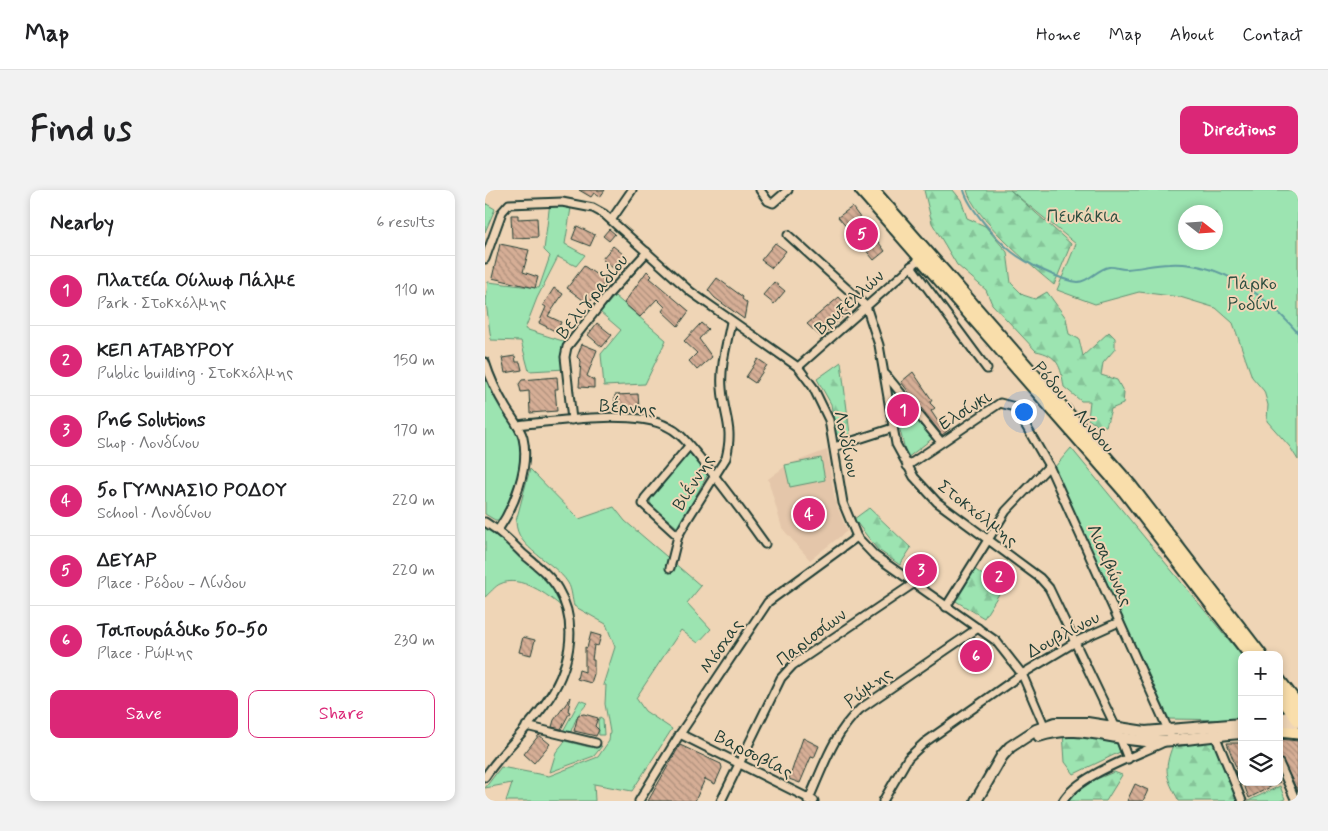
<!DOCTYPE html>
<meta charset="utf-8">
<style>
:root{--surface:#fff;--page:#f2f2f2;--text:#202124;--muted:#757577;--line:#e0e0e0;--accent:#db2777}
body{margin:0;font-family:Mynerve,sans-serif;background:var(--page);color:var(--text)}
.controls{position:absolute;right:15px;bottom:15px;display:grid;overflow:hidden;border-radius:10px;box-shadow:0 2px 8px #0003}
.controls button{width:45px;height:45px;display:grid;place-items:center;padding:0;border:0;border-bottom:1px solid var(--line);background:var(--surface);color:var(--text);font:25px sans-serif}
.compass{position:absolute;left:693px;top:15px;width:45px;height:45px;border-radius:50%;background:var(--surface);box-shadow:0 2px 8px #0003;rotate:107deg}
.you{position:absolute;left:538px;top:221px;width:18px;height:18px;margin:-12px;border:4px solid #fff;border-radius:50%;background:#1a73e8;box-shadow:0 0 0 8px #1a73e833}
.badge{display:grid;place-items:center;width:32px;height:32px;border-radius:50%;background:var(--accent);color:#fff;font-size:16px;font-weight:700}
.pin{position:absolute;translate:-50% -50%;border:2px solid #fff;box-shadow:0 1px 5px #0006}
.list{margin:0;padding:0;list-style:none}
h2{display:flex;justify-content:space-between;align-items:center;height:65px;margin:0;padding:0 20px;font-size:21px}
h2 small{font-size:16px;font-weight:400;color:var(--muted)}
.list li{display:grid;grid-template-columns:32px 1fr auto;gap:15px;align-items:center;box-sizing:border-box;height:70px;padding:0 20px;border-top:1px solid var(--line)}
.list b{display:block;font-size:19px;white-space:nowrap}
.list p{margin:0;font-size:16px;white-space:nowrap;color:var(--muted)}
.list em{font-size:16px;font-style:normal;color:var(--muted)}
.actions{display:flex;gap:10px;padding:15px 20px}
.actions a{flex:1;padding:11px 0;border:1px solid var(--accent);border-radius:10px;text-align:center;font-size:18px;color:var(--accent)}
.actions .main{background:var(--accent);color:#fff}
.icon{flex:none;width:28px;height:28px;fill:none;stroke:currentColor;stroke-width:2;stroke-linecap:round;stroke-linejoin:round}
.map{position:relative;flex:none;width:813px;height:611px;overflow:hidden;border-radius:10px}
header{display:flex;align-items:center;gap:30px;box-sizing:border-box;height:70px;padding:0 25px;background:var(--surface);border-bottom:1px solid var(--line)}
header strong{font-size:24px}
nav{display:flex;gap:28px;margin-inline-start:auto;font-size:18px}
.intro{display:flex;align-items:center;justify-content:space-between;box-sizing:border-box;height:120px;padding:0 30px}
h1{margin:0;font-size:35px}
.button{padding:12px 22px;border-radius:10px;background:var(--accent);color:#fff;font-size:18px;font-weight:700}
main{display:flex;gap:30px;padding:0 30px}
aside{flex:1;background:var(--surface);border-radius:10px;box-shadow:0 2px 8px #0003}
.map>svg:first-child{display:block}
.built{fill:#e4c6aa}
.green{fill:#9ce4b1;stroke:#5e9072;fill-rule:evenodd}
.forest{fill:url(#forest-firs);stroke:#5e9072}
.lines{fill:none;stroke-linecap:round;stroke-linejoin:round}
.stream{stroke:#5f9b9e;stroke-width:2}
.building{fill:url(#building-back-hatch);stroke:#1f3d34}
.street-casing{stroke:#1f3d34;stroke-width:11}
.secondary-casing{stroke:#1f3d34;stroke-width:14}
.primary-casing{stroke:#1f3d34;stroke-width:15}
.street{stroke:#efd5b6;stroke-width:7}
.secondary{stroke:#efd5b6;stroke-width:10}
.primary{stroke:#f9deab;stroke-width:11}
.labels{text-anchor:middle;stroke-width:4;stroke-linejoin:round;paint-order:stroke}
.park-label{font-size:18px;fill:#2c4e40;stroke:#efd5b6}
.street-label{font-size:18px;fill:#1f3d34;stroke:#efd5b6}
</style>
<header>
<strong>Map</strong>
<nav><a>Home</a><a>Map</a><a>About</a><a>Contact</a></nav>
</header>
<div class="intro"><h1>Find us</h1><a class="button">Directions</a></div>
<main>
<aside>
<h2>Nearby<small>6 results</small></h2>
<ul class="list">
<li><span class="badge">1</span><div><b>Πλατεία Ούλωφ Πάλμε</b><p>Park · Στοκχόλμης</p></div><em>110 m</em></li>
<li><span class="badge">2</span><div><b>ΚΕΠ ΑΤΑΒΥΡΟΥ</b><p>Public building · Στοκχόλμης</p></div><em>150 m</em></li>
<li><span class="badge">3</span><div><b>PnG Solutions</b><p>Shop · Λονδίνου</p></div><em>170 m</em></li>
<li><span class="badge">4</span><div><b>5ο ΓΥΜΝΑΣΙΟ ΡΟΔΟΥ</b><p>School · Λονδίνου</p></div><em>220 m</em></li>
<li><span class="badge">5</span><div><b>ΔΕΥΑΡ</b><p>Place · Ρόδου - Λίνδου</p></div><em>220 m</em></li>
<li><span class="badge">6</span><div><b>Τσιπουράδικο 50-50</b><p>Place · Ρώμης</p></div><em>230 m</em></li>
</ul>
<div class="actions"><a class="main">Save</a><a>Share</a></div>
</aside>
<div class="map">
<svg width="813" height="611" viewBox="0 0 813 611">
<defs>
<pattern id="forest-firs" width="22" height="20" patternUnits="userSpaceOnUse" patternTransform="scale(1.25)"><rect width="22" height="20" fill="#9ce4b1"/><path d="M5 1l3.5 6h-7zM16 11l3.5 6h-7z" fill="#86c499"/></pattern>
<pattern id="building-back-hatch" width="6" height="6" patternUnits="userSpaceOnUse" patternTransform="scale(1.25)"><rect width="6" height="6" fill="#d6ae96"/><path d="M-1 5l2 2M0 0l6 6M5-1l2 2" fill="none" stroke="#ad8f7b"/></pattern>
</defs>
<rect width="100%" height="100%" fill="#efd5b6"/>
<filter id="ink" filterUnits="userSpaceOnUse"><feTurbulence type="fractalNoise" baseFrequency=".02" numOctaves="2"/><feDisplacementMap in="SourceGraphic" scale="10" xChannelSelector="R" yChannelSelector="G"/><feConvolveMatrix kernelMatrix="1 2 1 2 8 2 1 2 1" color-interpolation-filters="sRGB"/></filter>
<g filter="url(#ink)">
<path class="built" d="M 342,260 L 350,311 L 362,341 L 325,370 L 297,338 L 283,289 L 302,275 Z"/>
<g class="green">
<path d="M 525,0 L 813,0 L 813,270 L 805,257 L 782,231 L 783,215 L 779,201 L 767,187 L 748,133 L 731,118 L 695,107 L 654,102 L 610,114 L 572,100 L 591,54 ZM 701,22 L 731,22 L 731,52 L 701,52 Z"/>
<path d="M 65,12 L 86,18 L 80,54 L 100,65 L 91,76 L 73,67 L 52,108 L 40,139 L 84,153 L 81,179 L 44,181 L 36,151 L 6,150 L 1,112 L 3,92 L 54,98 L 65,66 L 59,60 Z"/>
<path d="M 0,13 L 10,19 L 0,42 Z"/>
<path d="M 130,106 L 181,150 L 160,194 L 119,196 L 116,164 L 136,140 L 115,122 Z"/>
<path d="M 0,176 L 34,243 L 39,258 L 31,312 L 18,330 L 10,330 L 0,324 Z"/>
<path d="M 408,194 L 448,248 L 422,268 L 404,196 Z"/>
<path d="M 586,258 L 757,466 L 757,530 L 684,529 L 569,278 Z"/>
<path d="M 205,259 L 224,282 L 193,338 L 168,317 L 165,312 L 167,305 Z"/>
<path d="M 336,268 L 340,290 L 305,297 L 300,275 Z"/>
<path d="M 45,279 L 94,329 L 129,317 L 140,331 L 216,396 L 202,413 L 226,439 L 213,453 L 196,440 L 151,508 L 160,521 L 187,539 L 147,601 L 109,594 L 110,611 L 21,611 L 27,593 L 0,598 L 16,577 L 64,586 L 113,567 L 124,551 L 125,542 L 120,514 L 121,495 L 118,495 L 130,457 L 121,434 L 89,416 C 87,409 87,399 83,393 C 69,370 31,360 31,331 Z"/>
<path d="M 0,335 L 24,351 L 75,400 L 77,417 C 63,405 35,384 15,394 C 10,396 5,403 0,407 Z"/>
<path d="M 95,510 L 103,513 C 94,522 90,530 85,544 L 77,543 Z"/>
<path d="M 115,527 L 118,529 L 119,545 L 114,545 L 113,531 Z"/>
<path d="M 80,551 L 104,557 L 117,556 L 109,566 L 65,582 L 71,562 Z"/>
<path d="M 795,596 L 800,609 L 795,611 L 763,611 Z"/>
</g>
<g class="forest">
<path d="M 439,0 L 468,0 L 476,10 L 482,28 L 500,36 L 522,62 L 526,93 L 538,105 L 550,109 L 562,102 L 581,128 L 584,144 L 594,149 L 598,166 L 624,142 L 630,148 L 630,159 L 618,173 L 616,185 L 632,190 L 639,203 L 638,214 L 626,219 L 621,236 L 612,235 L 603,229 L 605,211 L 596,211 L 579,197 C 576,177 573,165 551,161 L 507,114 L 501,100 L 472,75 L 447,33 Z"/>
<path d="M 482,0 L 525,0 L 586,54 L 569,95 C 547,77 489,27 482,0 Z"/>
<path d="M 356,172 L 365,244 L 354,248 L 351,246 L 346,214 L 332,189 Z"/>
<path d="M 384,318 L 426,358 L 415,375 L 392,359 L 369,329 Z"/>
<path d="M 488,378 L 517,399 L 499,428 L 469,410 Z"/>
<path d="M 578,542 L 630,548 L 635,562 L 589,584 L 580,572 Z"/>
<path d="M 735,550 L 752,611 L 694,611 C 681,587 678,581 688,555 Z"/>
<path d="M 629,582 L 637,585 L 621,611 L 584,611 L 592,597 Z"/>
</g>
<g class="lines">
<path class="stream" d="M 479,0 C 483,17 513,51 527,62 C 541,73 576,91 593,92 C 604,92 612,79 624,77 C 630,76 636,80 642,79 C 656,78 670,74 684,74 C 736,71 781,106 813,143"/>
</g>
<g class="building">
<path d="M 94,0 L 120,0 L 115,7 L 109,3 L 106,7 Z"/>
<path d="M 367,17 L 400,61 L 389,70 L 353,27 Z"/>
<path d="M 26,25 L 33,25 L 33,29 L 52,28 L 53,47 L 27,48 Z"/>
<path d="M 92,36 L 110,45 L 105,56 L 87,49 Z"/>
<path d="M 124,39 L 130,44 L 124,51 L 118,46 Z"/>
<path d="M 290,53 L 301,61 L 287,78 L 276,70 Z"/>
<path d="M 15,54 L 44,60 L 38,82 L 53,87 L 50,98 L 7,88 Z"/>
<path d="M 128,56 L 143,68 L 134,79 L 130,76 L 128,78 L 117,69 Z"/>
<path d="M 99,76 L 119,90 L 119,93 L 106,111 L 102,113 L 82,98 Z"/>
<path d="M 162,81 L 167,86 L 165,88 L 204,121 L 193,136 L 177,121 L 180,117 L 172,109 L 155,127 L 139,113 Z"/>
<path d="M 232,88 L 258,107 L 257,109 L 262,113 L 259,129 L 230,108 L 223,100 Z"/>
<path d="M 289,92 L 300,101 L 289,114 L 278,105 Z"/>
<path d="M 69,98 L 78,104 L 63,126 L 76,132 L 72,142 L 54,133 L 61,117 L 58,115 Z"/>
<path d="M 354,107 L 365,119 L 336,147 L 322,134 Z"/>
<path d="M 112,133 L 127,145 L 117,157 L 103,145 Z"/>
<path d="M 216,133 L 223,139 L 214,149 L 227,167 L 212,180 L 204,171 L 212,163 L 199,151 Z"/>
<path d="M 97,154 L 112,160 L 102,186 L 109,190 L 109,198 L 94,197 L 96,171 L 92,167 Z"/>
<path d="M 30,166 L 31,172 L 35,172 L 37,180 L 20,183 L 17,168 Z"/>
<path d="M 273,169 L 282,175 L 270,193 L 261,187 Z"/>
<path d="M 428,182 L 447,210 L 445,213 L 450,218 L 446,221 L 454,233 L 458,230 L 465,239 L 457,245 L 416,192 Z"/>
<path d="M 72,187 L 73,199 L 70,199 L 72,221 L 45,223 L 44,201 L 36,202 L 34,194 L 37,190 Z"/>
<path d="M 153,204 L 154,217 L 129,218 L 130,205 Z"/>
<path d="M 106,443 L 116,446 L 113,456 L 109,455 L 107,470 L 109,470 L 109,484 L 106,493 L 92,489 L 94,480 L 100,482 L 100,457 L 102,458 Z"/>
<path d="M 38,447 L 50,450 L 46,465 L 34,462 Z"/>
<path d="M 495,452 L 506,465 L 487,480 L 477,467 Z"/>
<path d="M 86,507 L 83,521 L 85,522 L 76,539 L 67,537 L 69,530 Z"/>
<path d="M 99,524 L 113,528 L 110,536 L 114,540 L 111,546 L 89,541 L 93,525 Z"/>
<path d="M 54,545 L 65,554 L 49,573 L 39,564 Z"/>
<path d="M 318,548 L 334,556 L 329,568 L 326,567 L 315,593 L 304,589 Z"/>
<path d="M 794,549 L 813,551 L 813,602 L 794,564 Z"/>
<path d="M 742,553 L 757,553 L 757,591 L 749,572 Z"/>
<path d="M 195,555 L 236,574 L 237,578 L 230,594 L 220,589 L 210,611 L 163,611 Z"/>
<path d="M 758,592 L 795,592 L 764,608 Z"/>
<path d="M 650,594 L 663,600 L 658,611 L 642,611 Z"/>
</g>
<g class="lines">
<g class="street-casing">
<g id="street">
<path d="M 275,0 L 283,11 L 288,13 L 303,0"/>
<path d="M 127,29 L 147,0"/>
<path d="M 303,45 L 381,116 L 394,155 L 411,254 L 429,287 L 452,312 L 555,388 L 564,398 L 631,538 L 643,569"/>
<path d="M 0,69 L 17,22 L 24,14 L 77,12 L 108,18 L 119,24 L 206,102 L 313,177 L 328,197 L 344,230 L 358,313 L 372,347 L 389,365 L 511,451 L 537,484 L 561,540"/>
<path d="M 426,76 L 502,179"/>
<path d="M 0,172 C 5,188 12,203 21,218 C 27,228 35,237 38,248 C 45,277 29,317 13,340"/>
<path d="M 313,177 L 435,69"/>
<path d="M 401,185 L 456,252"/>
<path d="M 87,230 L 80,167 L 82,157 L 122,106 L 162,62"/>
<path d="M 32,235 C 71,231 150,219 183,237 C 195,242 203,254 211,263 C 235,292 258,323 280,354"/>
<path d="M 349,257 L 408,238"/>
<path d="M 422,276 L 515,213 L 530,217 L 564,276 L 685,544"/>
<path d="M 0,332 C 15,341 26,352 38,364 C 50,374 65,385 73,399 C 95,436 84,481 60,514 C 42,540 18,560 0,587"/>
<path d="M 193,346 L 158,314 L 160,308 L 204,256"/>
<path d="M 185,378 L 193,346 L 202,330 L 241,268 C 249,236 239,228 237,198 C 235,177 242,153 246,132"/>
<path d="M 461,417 L 521,321 L 564,276"/>
<path d="M 41,536 L 111,553"/>
<path d="M 195,544 L 329,611"/>
<path d="M 730,545 L 757,611"/>
<path d="M 794,573 L 811,611"/>
<path d="M 154,611 L 195,544 L 283,412 L 372,347"/>
<path d="M 236,611 L 296,488 L 308,475 L 428,394"/>
<path d="M 323,611 C 338,578 348,544 375,519 L 493,438"/>
<path d="M 398,611 L 423,568 L 439,553 L 537,484 L 592,451 L 634,432"/>
<path d="M 578,611 C 593,585 651,566 679,552"/>
</g>
</g>
<g class="secondary-casing">
<g id="secondary">
<path d="M 794,529 L 813,524"/>
<path d="M 794,538 L 807,535 L 813,531"/>
<path d="M 554,546 C 592,533 623,549 661,551 C 692,552 725,545 757,543"/>
<path d="M 491,611 L 517,566 L 525,557 L 551,540 L 570,533 L 602,533 L 660,542 L 757,534"/>
</g>
</g>
<g class="primary-casing">
<g id="primary">
<path d="M 376,0 L 639,301 L 765,465"/>
<path d="M 388,0 L 646,296 L 776,465"/>
<path d="M 794,490 L 813,515"/>
<path d="M 794,505 L 813,530"/>
<path d="M 794,541 L 813,543"/>
</g>
</g>
<use href="#street" class="street"/>
<use href="#secondary" class="secondary"/>
<use href="#primary" class="primary"/>
</g>
</g>
<g class="labels">
<g class="park-label">
<text x="599" y="32">Πευκάκια</text>
<text x="767" y="99">Πάρκο<tspan x="767" dy="21">Ροδίνι</tspan></text>
</g>
<g class="street-label">
<text transform="translate(107 106) rotate(-51)" y="6">Βελιγραδίου</text>
<text transform="translate(364 112) rotate(-42)" y="6">Βρυξελλών</text>
<text transform="translate(143 217) rotate(4)" y="6">Βέρνης</text>
<text transform="translate(589 217) rotate(49)" y="6">Ρόδου - Λίνδου</text>
<text transform="translate(480 220) rotate(-31)" y="6">Ελσίνκι</text>
<text transform="translate(362 254) rotate(78)" y="6">Λονδίνου</text>
<text transform="translate(208 292) rotate(-58)" y="6">Βιέννης</text>
<text transform="translate(493 323) rotate(38)" y="6">Στοκχόλμης</text>
<text transform="translate(625 375) rotate(66)" y="6">Λισαβώνας</text>
<text transform="translate(578 444) rotate(-28)" y="6">Δουβλίνου</text>
<text transform="translate(326 447) rotate(-37)" y="6">Παρισσίων</text>
<text transform="translate(236 456) rotate(-56)" y="6">Μόσχας</text>
<text transform="translate(383 497) rotate(-37)" y="6">Ρώμης</text>
<text transform="translate(269 564) rotate(27)" y="6">Βαρσοβίας</text>
</g>
</g>
</svg>
<div class="controls">
<button>+</button>
<button>−</button>
<button><svg class="icon" aria-label="layers" viewBox="0 0 24 24"><path d="M12 4l9 5-9 5-9-5zM3 14l9 5 9-5"/></svg></button>
</div>
<svg class="compass" viewBox="-18 -18 36 36"><path d="M0-13l5 13h-10z" fill="#e53935"/><path d="M0 13l5-13h-10z" fill="#757577"/></svg>
<div class="you"></div>
<div class="pin badge" style="left:418px;top:220px">1</div>
<div class="pin badge" style="left:514px;top:387px">2</div>
<div class="pin badge" style="left:436px;top:380px">3</div>
<div class="pin badge" style="left:324px;top:324px">4</div>
<div class="pin badge" style="left:377px;top:44px">5</div>
<div class="pin badge" style="left:491px;top:466px">6</div>
</div>
</main>
